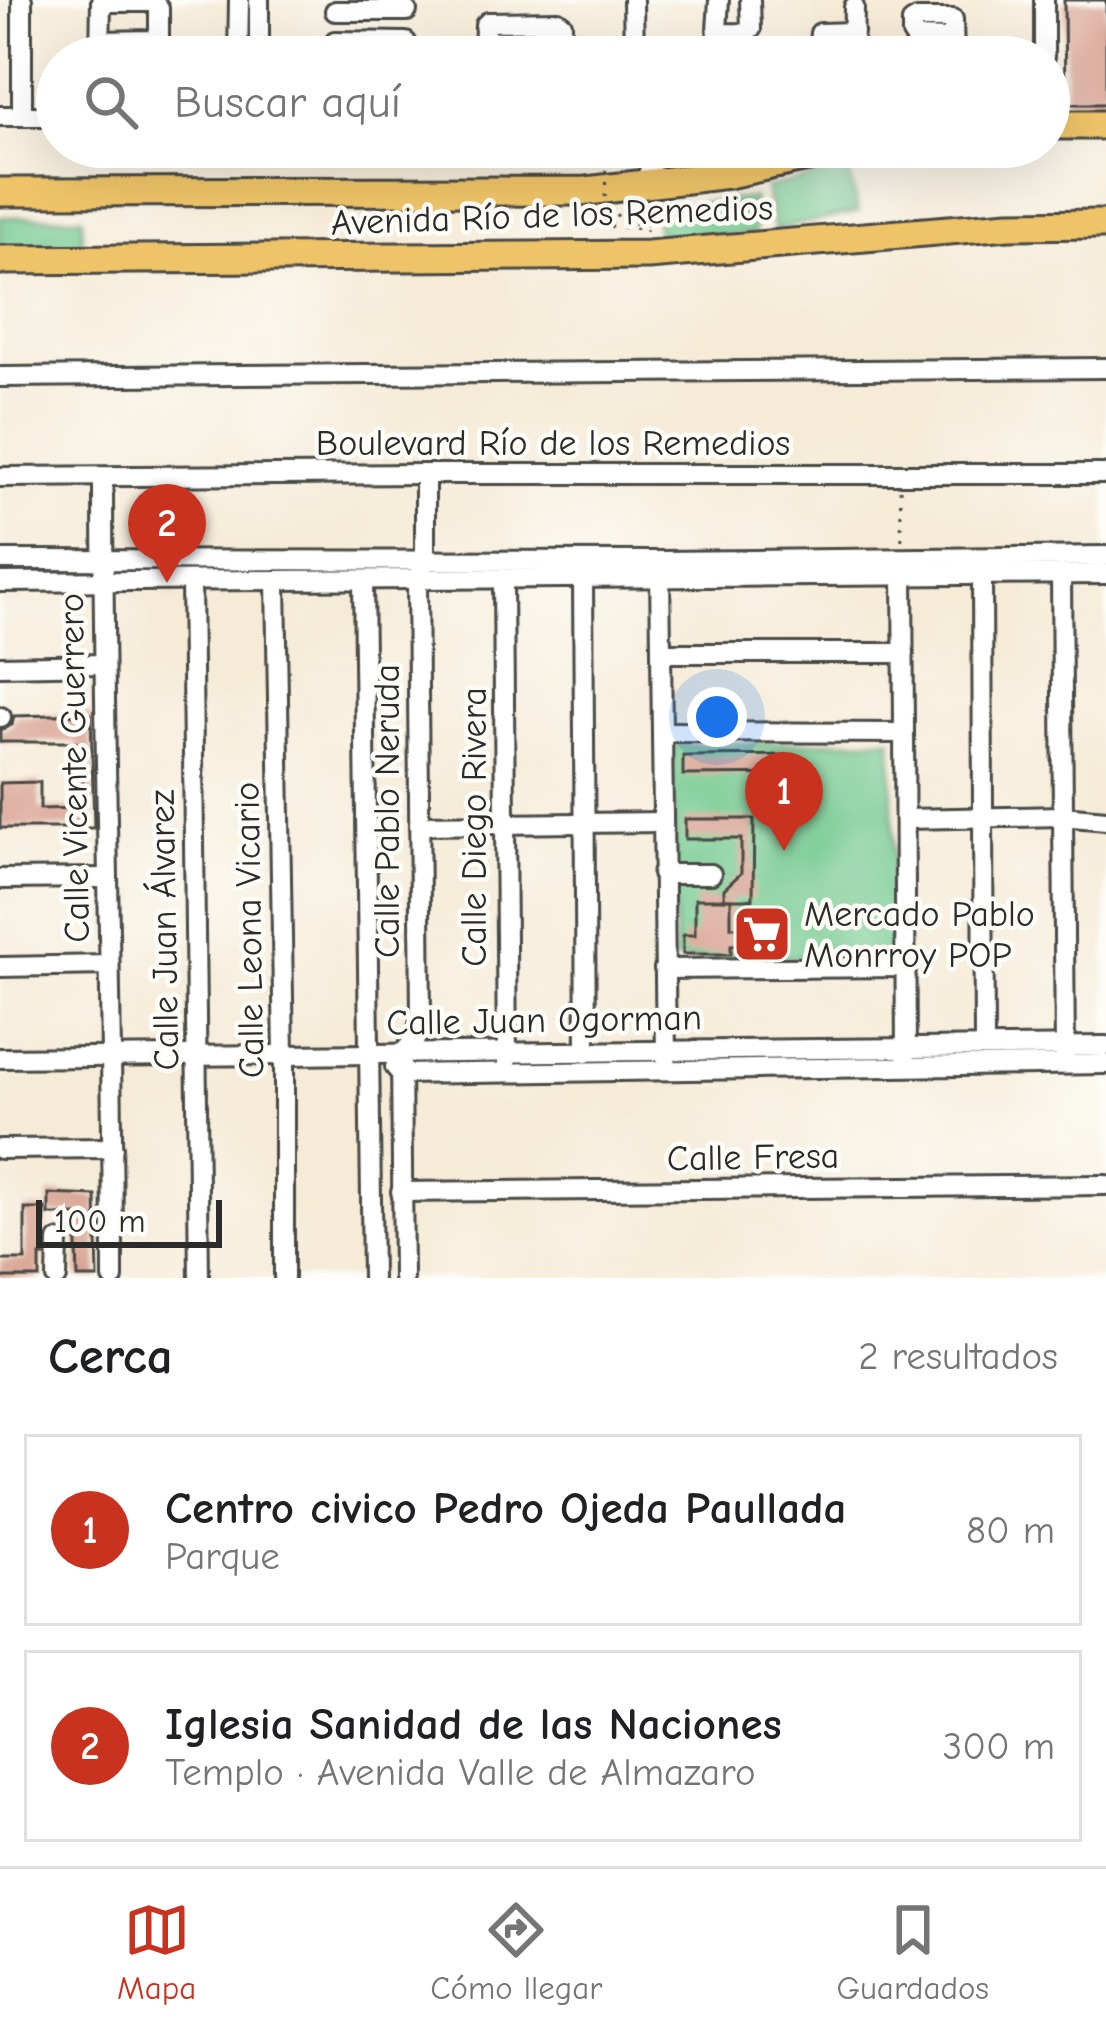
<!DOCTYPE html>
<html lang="es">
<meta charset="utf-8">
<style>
:root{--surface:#fff;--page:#f6f6f6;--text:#202124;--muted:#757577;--line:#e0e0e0;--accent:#c8321e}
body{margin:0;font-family:"Comic Neue",sans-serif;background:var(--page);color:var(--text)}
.scale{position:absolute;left:36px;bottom:30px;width:186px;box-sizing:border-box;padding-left:12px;border:6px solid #2b2b2b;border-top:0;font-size:33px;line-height:42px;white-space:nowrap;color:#2b2b2b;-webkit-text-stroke:9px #fdfcf7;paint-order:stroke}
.you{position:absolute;left:717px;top:717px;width:42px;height:42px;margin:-30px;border:9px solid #fff;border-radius:50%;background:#1a73e8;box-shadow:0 0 0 18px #1a73e833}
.badge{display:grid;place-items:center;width:78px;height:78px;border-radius:50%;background:var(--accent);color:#fff;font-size:39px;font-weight:700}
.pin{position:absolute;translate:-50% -99px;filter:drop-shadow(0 3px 6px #0008)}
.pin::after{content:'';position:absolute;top:63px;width:42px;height:36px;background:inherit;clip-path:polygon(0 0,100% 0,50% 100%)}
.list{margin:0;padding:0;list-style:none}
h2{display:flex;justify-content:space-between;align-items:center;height:156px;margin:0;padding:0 48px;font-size:51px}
h2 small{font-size:39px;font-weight:400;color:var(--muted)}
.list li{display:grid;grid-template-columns:78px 1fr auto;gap:36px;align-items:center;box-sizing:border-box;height:192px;margin:0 24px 24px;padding:0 24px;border:3px solid var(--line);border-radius:0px}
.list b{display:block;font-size:45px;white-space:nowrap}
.list p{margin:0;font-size:39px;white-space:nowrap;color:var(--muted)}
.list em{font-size:39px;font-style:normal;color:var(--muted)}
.icon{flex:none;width:66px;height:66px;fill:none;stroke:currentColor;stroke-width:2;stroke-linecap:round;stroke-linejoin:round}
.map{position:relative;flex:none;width:1106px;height:1278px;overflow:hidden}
.search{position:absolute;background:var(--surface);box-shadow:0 12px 48px #0002;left:36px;right:36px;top:36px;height:132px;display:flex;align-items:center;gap:30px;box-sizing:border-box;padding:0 42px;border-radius:66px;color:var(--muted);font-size:45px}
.sheet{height:588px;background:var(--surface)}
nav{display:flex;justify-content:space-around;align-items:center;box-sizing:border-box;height:168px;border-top:3px solid var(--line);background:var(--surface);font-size:33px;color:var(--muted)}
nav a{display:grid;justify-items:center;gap:6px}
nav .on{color:var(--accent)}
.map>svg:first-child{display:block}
.green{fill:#71c88d;stroke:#4e7a5c;stroke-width:3}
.building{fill:#d69d8c}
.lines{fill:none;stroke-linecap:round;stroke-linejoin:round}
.minor-casing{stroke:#494845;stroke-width:24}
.highway-casing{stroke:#494845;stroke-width:33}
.path{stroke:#494845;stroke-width:3;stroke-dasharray:3 9;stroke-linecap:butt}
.minor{stroke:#fff;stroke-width:18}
.highway{stroke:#efc469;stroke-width:27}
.path-bridge{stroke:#494845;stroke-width:3;stroke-dasharray:3 9;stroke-linecap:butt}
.labels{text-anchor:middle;stroke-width:9;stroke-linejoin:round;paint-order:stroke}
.street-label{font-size:36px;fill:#2b2b2b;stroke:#fdfcf7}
.poi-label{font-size:36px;fill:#2b2b2b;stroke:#fdfcf7;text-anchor:start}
</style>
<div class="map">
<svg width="1106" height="1278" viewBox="0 0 1106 1278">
<rect width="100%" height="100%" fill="#fdfcf7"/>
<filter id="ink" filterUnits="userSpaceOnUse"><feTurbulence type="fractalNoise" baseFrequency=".00833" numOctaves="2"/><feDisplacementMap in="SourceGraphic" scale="24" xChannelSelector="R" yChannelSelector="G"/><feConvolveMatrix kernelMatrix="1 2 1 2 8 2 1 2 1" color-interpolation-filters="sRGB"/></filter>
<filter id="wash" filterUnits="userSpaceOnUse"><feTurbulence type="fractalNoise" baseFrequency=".004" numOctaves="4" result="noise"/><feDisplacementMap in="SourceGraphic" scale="48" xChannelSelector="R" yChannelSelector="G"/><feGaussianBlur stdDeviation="2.7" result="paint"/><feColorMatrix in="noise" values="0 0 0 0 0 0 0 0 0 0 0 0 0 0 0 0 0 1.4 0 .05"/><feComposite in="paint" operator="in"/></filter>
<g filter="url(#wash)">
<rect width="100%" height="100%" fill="#f5ebd7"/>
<g class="green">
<path d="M 848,169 L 858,212 L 775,230 L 765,188 Z"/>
<path d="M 753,198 L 755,233 L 658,240 L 654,208 Z"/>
<path d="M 0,217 L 82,217 L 82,251 L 0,250 Z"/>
<path d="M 892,739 L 895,956 L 675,960 L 672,746 Z"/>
</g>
<g id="blocks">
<g class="building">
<path d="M 1064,0 L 1106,0 L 1106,104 L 1065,104 Z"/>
<path d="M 91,714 L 94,828 L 0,828 L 0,783 L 40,782 L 40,809 L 83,808 L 83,771 L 76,771 L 76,742 L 0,742 L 0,730 L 12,725 L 14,716 Z"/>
<path d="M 794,755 L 794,774 L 683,775 L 683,756 Z"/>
<path d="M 685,819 L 754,819 L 753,899 L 724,899 L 724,889 L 741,873 L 741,839 L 685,839 Z"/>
<path d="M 695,899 L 731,899 L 731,927 L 781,927 L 781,944 L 731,945 L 731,954 L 683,954 L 683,935 L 695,935 Z"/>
<path d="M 49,1194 L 96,1196 L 98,1278 L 78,1278 L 76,1215 L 49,1215 Z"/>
<path d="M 25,1209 L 45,1209 L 44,1256 L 40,1256 L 40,1278 L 0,1278 L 0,1260 L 25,1260 Z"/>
</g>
</g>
</g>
<g filter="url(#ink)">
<use href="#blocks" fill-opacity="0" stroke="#494845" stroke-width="3"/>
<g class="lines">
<g class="minor-casing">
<g id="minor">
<path d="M 22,0 L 22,116"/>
<path d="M 259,0 L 259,57"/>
<path d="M 633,0 L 634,57"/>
<path d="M 719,0 L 717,30 L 721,33 C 730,33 744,35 751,29 L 750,0"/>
<path d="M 335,11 L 407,11"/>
<path d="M 953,39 L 915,38 L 912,34 L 912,22 L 917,19 L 953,19 L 954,57"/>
<path d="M 100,41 L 156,40 L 159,37 L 159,8 L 154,2 L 101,2"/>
<path d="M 303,48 L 329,48 L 335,41 L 406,42"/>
<path d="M 853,53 L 854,7"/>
<path d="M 100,57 L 101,0"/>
<path d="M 238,57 L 239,0"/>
<path d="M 484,57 L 485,25 L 488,22 L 558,21 L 562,24 L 561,37 L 557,40 L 485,42"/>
<path d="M 818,57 L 820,33 L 854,32"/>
<path d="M 1044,57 L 1044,0"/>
<path d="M 0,116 L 57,116"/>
<path d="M 645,185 L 656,147"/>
<path d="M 0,377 L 1106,368"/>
<path d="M 0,477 L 425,474 L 1106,474"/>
<path d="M 103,477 C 103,744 113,1011 113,1278"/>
<path d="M 0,560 L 660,561 L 1106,556"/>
<path d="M 903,567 L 906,1055"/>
<path d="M 660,570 L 666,1058"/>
<path d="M 1061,574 L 1065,1055"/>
<path d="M 982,575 L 984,1047"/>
<path d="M 583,579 L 586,1053"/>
<path d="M 503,580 L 507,1062"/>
<path d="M 191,581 L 199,1278"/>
<path d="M 276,581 L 284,1056 L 284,1278"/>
<path d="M 363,581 L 372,1278"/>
<path d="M 0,582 L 1106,574"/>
<path d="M 663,653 L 904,653"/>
<path d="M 0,666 L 104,664"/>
<path d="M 0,717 L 1,717"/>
<path d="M 663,732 L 904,733"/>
<path d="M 905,819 L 1062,816 L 1106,820"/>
<path d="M 419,825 L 663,822"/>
<path d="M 662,874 L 711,874"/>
<path d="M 0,879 L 107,878"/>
<path d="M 0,967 L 109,965"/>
<path d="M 664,969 L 906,967"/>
<path d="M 0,1058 L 1106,1046"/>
<path d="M 395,1067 L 401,1074 L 1106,1064"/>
<path d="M 0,1149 L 113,1148"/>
<path d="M 401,1192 L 1106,1185"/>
<path d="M 57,1278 L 58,1241"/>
<path d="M 403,1278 L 401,1055 L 415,1040 L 421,1017 L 417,580 L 425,560 L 425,474"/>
</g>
</g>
<g class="highway-casing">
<g id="highway">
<path d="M 1049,125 L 1106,125"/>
<path d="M 0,192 L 587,191 L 728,174 L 855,147"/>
<path d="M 0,260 L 648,255 L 1009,225 L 1106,224"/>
</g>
</g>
<g class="path">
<path d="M 606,162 L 606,147"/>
<path d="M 605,209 L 624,219 L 648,220 L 647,224 L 602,222 L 601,226 L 646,229 L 646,235"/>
<path d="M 900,489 L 902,545"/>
</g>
<use href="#minor" class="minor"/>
<use href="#highway" class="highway"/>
<path class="path-bridge" d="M 605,209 L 606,162"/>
</g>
</g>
<defs>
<g id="supermarket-square" transform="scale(3)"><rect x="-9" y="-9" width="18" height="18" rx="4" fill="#c8321e" stroke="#fdfcf7"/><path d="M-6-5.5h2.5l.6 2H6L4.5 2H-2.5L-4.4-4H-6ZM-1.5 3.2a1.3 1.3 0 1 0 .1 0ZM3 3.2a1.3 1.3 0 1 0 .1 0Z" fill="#fff"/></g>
</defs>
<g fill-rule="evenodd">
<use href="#supermarket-square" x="762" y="934"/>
</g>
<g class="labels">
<g class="street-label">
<text transform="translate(552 214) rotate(-2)" y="13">Avenida Río de los Remedios</text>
<text x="553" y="455">Boulevard Río de los Remedios</text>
<text transform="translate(73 768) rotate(-91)" y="13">Calle Vicente Guerrero</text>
<text transform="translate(386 811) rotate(-90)" y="13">Calle Pablo Neruda</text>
<text transform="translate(473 827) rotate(-90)" y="13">Calle Diego Rivera</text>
<text transform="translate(163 930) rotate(-91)" y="13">Calle Juan Álvarez</text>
<text transform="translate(248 930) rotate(-91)" y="13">Calle Leona Vicario</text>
<text transform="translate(544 1019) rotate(-1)" y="13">Calle Juan Ogorman</text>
<text transform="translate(753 1156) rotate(-1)" y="13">Calle Fresa</text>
</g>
<g class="poi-label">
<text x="804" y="926">Mercado Pablo<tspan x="804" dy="41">Monrroy POP</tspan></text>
</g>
</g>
</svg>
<div class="scale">100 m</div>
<div class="you"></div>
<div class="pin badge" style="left:784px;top:851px">1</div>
<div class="pin badge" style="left:167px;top:583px">2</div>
<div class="search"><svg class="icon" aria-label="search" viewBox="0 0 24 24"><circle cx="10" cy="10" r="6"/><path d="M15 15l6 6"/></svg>Buscar aquí</div>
</div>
<section class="sheet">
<h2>Cerca<small>2 resultados</small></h2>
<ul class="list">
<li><span class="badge">1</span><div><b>Centro civico Pedro Ojeda Paullada</b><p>Parque</p></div><em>80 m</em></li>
<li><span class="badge">2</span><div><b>Iglesia Sanidad de las Naciones</b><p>Templo · Avenida Valle de Almazaro</p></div><em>300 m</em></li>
</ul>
</section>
<nav>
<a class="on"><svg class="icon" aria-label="map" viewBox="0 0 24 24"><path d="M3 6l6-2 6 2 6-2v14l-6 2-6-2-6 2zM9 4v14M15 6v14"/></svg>Mapa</a>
<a><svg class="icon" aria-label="directions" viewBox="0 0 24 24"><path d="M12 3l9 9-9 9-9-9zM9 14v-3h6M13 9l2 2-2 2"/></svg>Cómo llegar</a>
<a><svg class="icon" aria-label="saved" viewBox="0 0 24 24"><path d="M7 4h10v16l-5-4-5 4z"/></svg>Guardados</a>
</nav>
